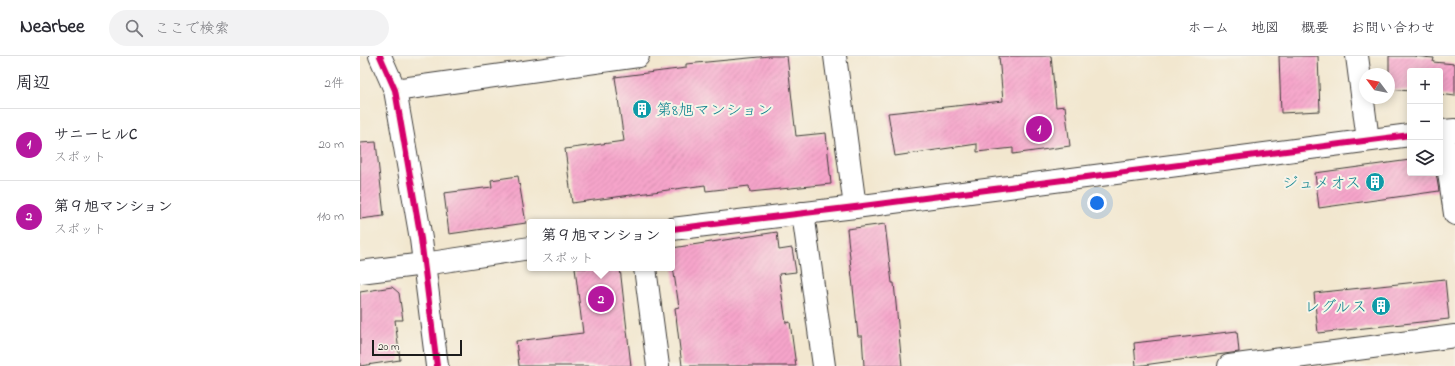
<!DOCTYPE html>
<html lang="ja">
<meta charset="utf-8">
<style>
:root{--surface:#fff;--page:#f2f2f3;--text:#2b2b33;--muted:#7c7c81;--line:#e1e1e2;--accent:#b5179e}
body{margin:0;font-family:"Indie Flower","Klee One",sans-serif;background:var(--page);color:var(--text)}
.controls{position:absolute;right:12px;top:12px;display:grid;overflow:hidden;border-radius:4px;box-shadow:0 2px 10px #0003}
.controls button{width:36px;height:36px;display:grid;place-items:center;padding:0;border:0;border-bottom:1px solid var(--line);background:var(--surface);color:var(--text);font:20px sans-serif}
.compass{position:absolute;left:999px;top:12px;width:36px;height:36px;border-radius:50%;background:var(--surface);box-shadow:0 2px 10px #0003;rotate:302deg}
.scale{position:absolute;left:12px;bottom:10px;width:90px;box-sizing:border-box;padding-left:4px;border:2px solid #1c1c1c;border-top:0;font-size:11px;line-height:14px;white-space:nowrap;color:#1c1c1c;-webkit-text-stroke:3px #f7f3e8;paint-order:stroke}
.you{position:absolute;left:737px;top:147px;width:14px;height:14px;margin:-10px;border:3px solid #fff;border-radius:50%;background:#1a73e8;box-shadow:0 0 0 6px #1a73e833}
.badge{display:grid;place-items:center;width:26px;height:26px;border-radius:50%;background:var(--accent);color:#fff;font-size:13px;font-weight:700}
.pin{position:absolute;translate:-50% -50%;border:2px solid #fff;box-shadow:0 1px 4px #0006}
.popup{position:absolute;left:167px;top:163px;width:148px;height:52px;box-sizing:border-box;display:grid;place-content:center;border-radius:4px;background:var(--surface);filter:drop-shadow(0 1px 3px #0005);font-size:13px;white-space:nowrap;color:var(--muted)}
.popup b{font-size:15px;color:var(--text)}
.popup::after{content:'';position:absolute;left:50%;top:100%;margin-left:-8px;border:8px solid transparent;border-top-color:var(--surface)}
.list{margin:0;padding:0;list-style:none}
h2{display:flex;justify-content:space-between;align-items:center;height:52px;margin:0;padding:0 16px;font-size:17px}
h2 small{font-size:13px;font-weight:400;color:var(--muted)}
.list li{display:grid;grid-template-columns:26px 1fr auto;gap:12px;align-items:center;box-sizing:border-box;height:72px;padding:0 16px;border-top:1px solid var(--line)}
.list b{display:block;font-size:15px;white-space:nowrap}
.list p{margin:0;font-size:13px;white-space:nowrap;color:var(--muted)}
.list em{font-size:13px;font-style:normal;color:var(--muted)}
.icon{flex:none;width:22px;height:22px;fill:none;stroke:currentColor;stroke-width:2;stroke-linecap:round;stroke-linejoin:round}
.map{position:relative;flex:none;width:1095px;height:310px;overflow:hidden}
header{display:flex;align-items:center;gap:24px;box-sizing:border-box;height:56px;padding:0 20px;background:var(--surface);border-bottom:1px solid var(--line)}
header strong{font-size:19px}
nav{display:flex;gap:22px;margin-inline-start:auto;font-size:14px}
.search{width:280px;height:36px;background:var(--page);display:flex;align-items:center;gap:10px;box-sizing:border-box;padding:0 14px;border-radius:22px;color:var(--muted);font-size:15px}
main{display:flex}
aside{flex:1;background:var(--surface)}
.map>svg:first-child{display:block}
.building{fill:url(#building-hatch)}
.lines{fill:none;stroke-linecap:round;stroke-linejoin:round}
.minor-casing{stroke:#3c3a37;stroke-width:24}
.tertiary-casing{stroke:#3c3a37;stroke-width:24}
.minor{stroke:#fff;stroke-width:22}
.tertiary{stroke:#fff;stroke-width:22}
.cycleway-casing{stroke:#f7f3e8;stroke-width:8}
.cycleway{stroke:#d6006c;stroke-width:6}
.labels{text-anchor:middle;stroke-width:4;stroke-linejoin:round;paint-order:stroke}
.culture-label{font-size:16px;fill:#0d838f;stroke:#f7f3e8;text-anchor:end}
</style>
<header>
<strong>Nearbee</strong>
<div class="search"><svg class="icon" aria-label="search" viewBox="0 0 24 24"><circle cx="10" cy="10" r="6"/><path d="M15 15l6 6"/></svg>ここで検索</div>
<nav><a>ホーム</a><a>地図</a><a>概要</a><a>お問い合わせ</a></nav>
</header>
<main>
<aside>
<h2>周辺<small>2件</small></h2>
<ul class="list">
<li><span class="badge">1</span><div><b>サニーヒルC</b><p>スポット</p></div><em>20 m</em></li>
<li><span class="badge">2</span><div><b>第９旭マンション</b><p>スポット</p></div><em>110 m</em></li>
</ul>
</aside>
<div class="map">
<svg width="1095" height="310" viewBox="0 0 1095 310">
<defs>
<pattern id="building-hatch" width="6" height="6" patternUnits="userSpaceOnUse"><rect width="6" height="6" fill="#f6a4ca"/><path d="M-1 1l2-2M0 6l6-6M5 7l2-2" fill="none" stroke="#d28dad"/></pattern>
</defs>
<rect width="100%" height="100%" fill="#f7f3e8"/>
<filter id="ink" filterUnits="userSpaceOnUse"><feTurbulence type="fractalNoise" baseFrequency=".025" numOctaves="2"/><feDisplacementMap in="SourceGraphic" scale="8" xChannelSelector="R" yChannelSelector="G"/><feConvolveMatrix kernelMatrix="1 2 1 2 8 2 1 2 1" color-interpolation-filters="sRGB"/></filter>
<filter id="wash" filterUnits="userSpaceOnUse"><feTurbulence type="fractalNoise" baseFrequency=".012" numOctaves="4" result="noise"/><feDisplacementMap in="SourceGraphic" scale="16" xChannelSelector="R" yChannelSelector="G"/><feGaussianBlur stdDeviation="0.9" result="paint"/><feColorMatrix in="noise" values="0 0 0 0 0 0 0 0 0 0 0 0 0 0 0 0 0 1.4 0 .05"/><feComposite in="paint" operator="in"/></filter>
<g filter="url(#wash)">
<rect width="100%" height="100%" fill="#f2e7cf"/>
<g id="blocks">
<g class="building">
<path d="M 410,0 L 427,0 L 436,80 L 466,77 L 471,128 L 390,136 L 389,130 L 346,135 L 345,129 L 212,147 L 205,93 L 264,85 L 255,21 L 326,12 L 326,8 Z"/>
<path d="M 639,0 L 691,0 L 696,51 L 705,50 L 710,90 L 653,98 L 653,92 L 617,96 L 617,88 L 535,100 L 528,57 L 643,45 Z"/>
<path d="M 919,0 L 958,0 L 960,55 L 921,57 Z"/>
<path d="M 1029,0 L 1053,0 L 1074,2 L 1073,6 L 1095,8 L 1095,40 L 1080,38 L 1080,15 L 1050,15 L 1050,35 L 1029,33 Z"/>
<path d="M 16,86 L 24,160 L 0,163 L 0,87 Z"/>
<path d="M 1050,104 L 1050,117 L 1076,117 L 1079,135 L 959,152 L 955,117 Z"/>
<path d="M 158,120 L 166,167 L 89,178 L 84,137 L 132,131 L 131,124 Z"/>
<path d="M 525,168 L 532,227 L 534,227 L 542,310 L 504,310 L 502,280 L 498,280 L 487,173 Z"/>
<path d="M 417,176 L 419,194 L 432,192 L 436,216 L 419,218 L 426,267 L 430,266 L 436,310 L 322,310 L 315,252 L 319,251 L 312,204 L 312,192 Z"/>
<path d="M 215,212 L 260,212 L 271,310 L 159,310 L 156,285 L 223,277 Z"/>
<path d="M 1085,223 L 1089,263 L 958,277 L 954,237 Z"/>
<path d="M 32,231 L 39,237 L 43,264 L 35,264 L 40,304 L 0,310 L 0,236 Z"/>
<path d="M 877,275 L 879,296 L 776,310 L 774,287 Z"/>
</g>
</g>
</g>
<g filter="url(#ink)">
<use href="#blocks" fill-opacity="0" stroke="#3c3a37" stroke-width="1"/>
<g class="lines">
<g class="minor-casing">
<g id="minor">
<path d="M 475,0 L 495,151"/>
<path d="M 997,0 L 1008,84"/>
<path d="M 35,34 L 278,0"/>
<path d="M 1095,74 L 1083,75 L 1095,158"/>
<path d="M 443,157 L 464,310"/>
<path d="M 285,212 L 298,310"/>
<path d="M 0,216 L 64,208"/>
<path d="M 869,310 L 1095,280"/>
</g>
</g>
<g class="tertiary-casing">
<g id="tertiary">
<path d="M 20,0 L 35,34 L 61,183 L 77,310"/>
<path d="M 1080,75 L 1083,75"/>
<path d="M 312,173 L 495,151 L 1050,79"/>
<path d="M 64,208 L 170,192"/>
</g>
</g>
<use href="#minor" class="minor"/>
<use href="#tertiary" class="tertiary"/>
<g class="cycleway-casing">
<g id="cycleway">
<path d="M 20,0 L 35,34 L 61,183 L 77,310"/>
<path d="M 312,173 L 495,151 L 1050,79"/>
</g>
</g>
<use href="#cycleway" class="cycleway"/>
</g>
</g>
<defs>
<g id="building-disc" transform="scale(1)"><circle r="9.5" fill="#0f9aa8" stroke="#f7f3e8"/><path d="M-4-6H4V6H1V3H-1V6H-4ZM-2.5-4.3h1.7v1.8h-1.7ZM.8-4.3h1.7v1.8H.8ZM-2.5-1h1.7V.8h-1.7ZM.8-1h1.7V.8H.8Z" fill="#fff"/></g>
</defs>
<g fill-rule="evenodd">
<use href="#building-disc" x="282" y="53"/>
<use href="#building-disc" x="1015" y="126"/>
<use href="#building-disc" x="1021" y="250"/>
</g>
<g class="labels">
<g class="culture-label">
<text x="296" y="59" text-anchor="start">第8旭マンション</text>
<text x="1001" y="132">ジュメオス</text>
<text x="1007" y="256">レグルス</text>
</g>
</g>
</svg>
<div class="controls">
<button>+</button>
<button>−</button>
<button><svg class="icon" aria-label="layers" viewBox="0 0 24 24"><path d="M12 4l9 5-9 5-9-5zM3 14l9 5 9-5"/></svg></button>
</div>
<svg class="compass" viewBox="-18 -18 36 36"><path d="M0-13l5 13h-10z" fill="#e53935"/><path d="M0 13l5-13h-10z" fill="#7c7c81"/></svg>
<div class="scale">20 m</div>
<div class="you"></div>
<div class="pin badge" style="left:679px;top:73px">1</div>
<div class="pin badge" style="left:241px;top:243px">2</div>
<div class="popup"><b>第９旭マンション</b>スポット</div>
</div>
</main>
